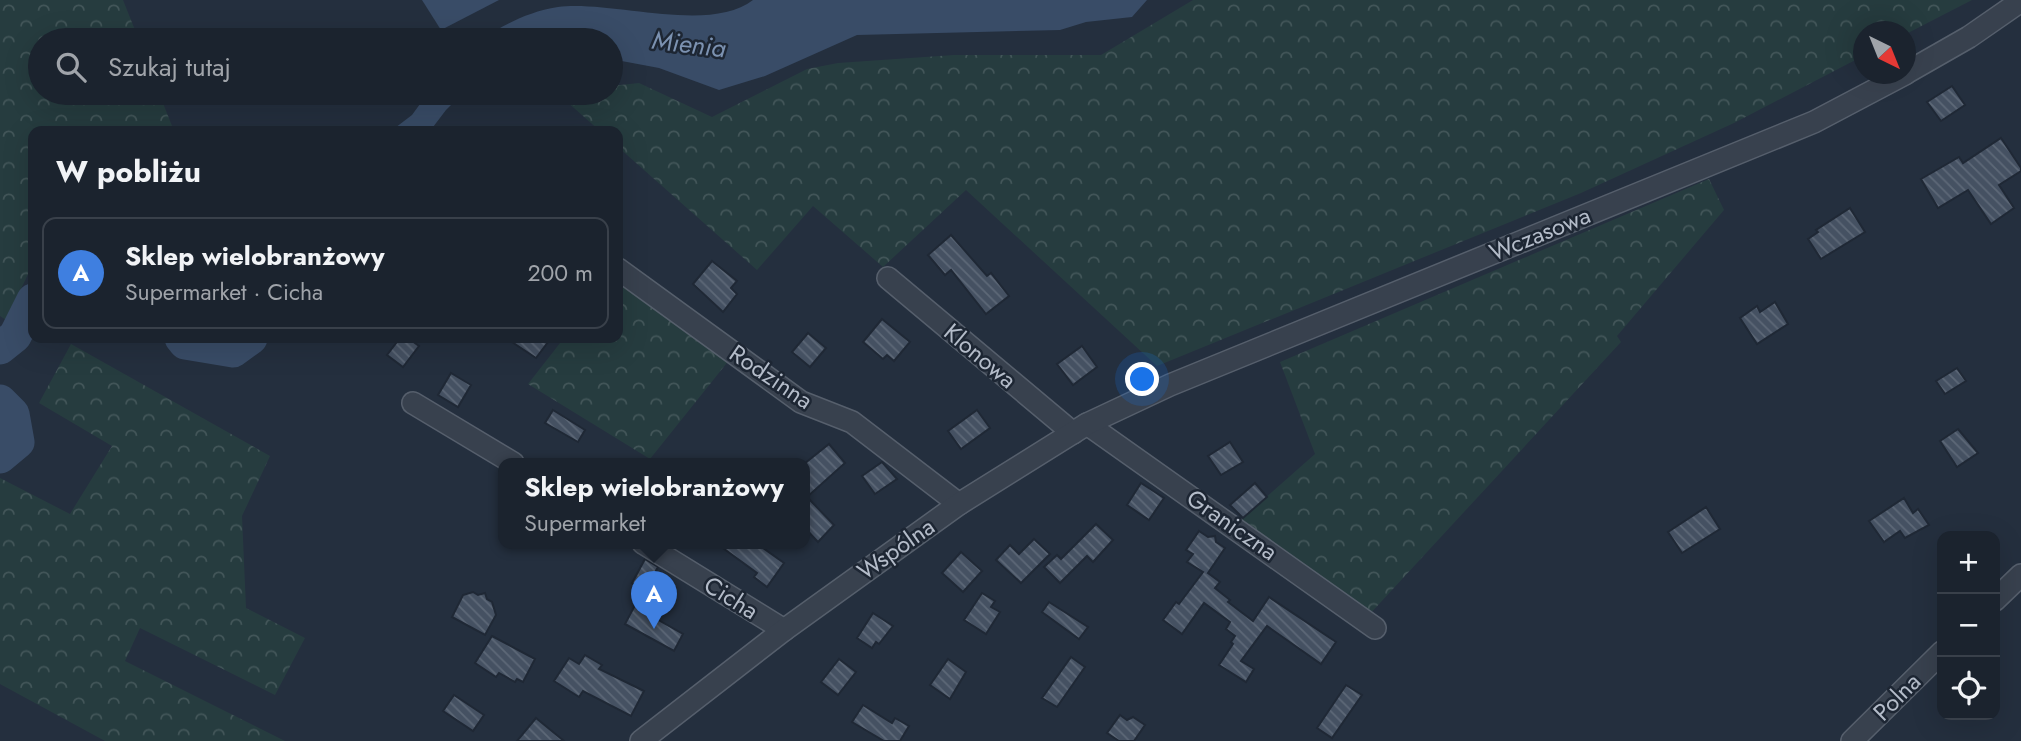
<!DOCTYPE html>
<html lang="pl">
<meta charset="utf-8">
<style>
:root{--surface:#1b232e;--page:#282f3a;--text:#f1f3f6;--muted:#a0a4aa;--line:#39404a;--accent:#8c9099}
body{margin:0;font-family:Jost,sans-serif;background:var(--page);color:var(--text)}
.controls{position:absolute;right:21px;bottom:21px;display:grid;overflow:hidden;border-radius:14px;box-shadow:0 7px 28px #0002}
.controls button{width:63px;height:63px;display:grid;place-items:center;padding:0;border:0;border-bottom:2px solid var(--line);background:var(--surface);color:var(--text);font:35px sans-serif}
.compass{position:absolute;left:1853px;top:21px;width:63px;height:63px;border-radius:50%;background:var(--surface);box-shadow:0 7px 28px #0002;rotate:137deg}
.you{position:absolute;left:1143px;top:380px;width:24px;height:24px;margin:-18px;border:5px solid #fff;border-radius:50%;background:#1a73e8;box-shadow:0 0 0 10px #1a73e833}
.badge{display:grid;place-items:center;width:46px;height:46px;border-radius:50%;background:var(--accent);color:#fff;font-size:23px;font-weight:700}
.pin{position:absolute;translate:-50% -58px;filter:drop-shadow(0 2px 4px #0008)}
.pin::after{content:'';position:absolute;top:37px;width:24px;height:21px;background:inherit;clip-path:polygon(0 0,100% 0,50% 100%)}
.popup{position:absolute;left:498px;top:458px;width:312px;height:91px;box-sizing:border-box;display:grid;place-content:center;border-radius:14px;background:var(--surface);filter:drop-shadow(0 2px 5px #0005);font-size:23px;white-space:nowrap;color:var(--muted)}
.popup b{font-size:26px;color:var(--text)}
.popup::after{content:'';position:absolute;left:50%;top:100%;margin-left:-14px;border:14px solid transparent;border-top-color:var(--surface)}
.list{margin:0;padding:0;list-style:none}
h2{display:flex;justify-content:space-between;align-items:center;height:91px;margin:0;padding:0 28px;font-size:30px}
h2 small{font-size:23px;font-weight:400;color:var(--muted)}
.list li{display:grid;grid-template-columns:46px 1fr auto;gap:21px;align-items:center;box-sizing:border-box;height:112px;margin:0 14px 14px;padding:0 14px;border:2px solid var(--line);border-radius:14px}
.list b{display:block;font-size:26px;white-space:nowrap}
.list p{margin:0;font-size:23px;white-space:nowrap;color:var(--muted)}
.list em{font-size:23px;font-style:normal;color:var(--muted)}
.icon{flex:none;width:38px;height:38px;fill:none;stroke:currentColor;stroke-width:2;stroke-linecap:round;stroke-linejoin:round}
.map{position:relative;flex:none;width:2021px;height:741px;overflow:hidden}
.search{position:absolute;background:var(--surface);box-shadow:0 7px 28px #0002;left:28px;top:28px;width:595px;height:77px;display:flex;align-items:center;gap:18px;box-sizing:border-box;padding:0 24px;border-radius:38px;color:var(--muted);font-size:26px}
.panel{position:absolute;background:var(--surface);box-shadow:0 7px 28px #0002;left:28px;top:126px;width:595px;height:217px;border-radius:14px}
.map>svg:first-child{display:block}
.forest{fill:url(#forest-crowns)}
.water{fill:#394c67}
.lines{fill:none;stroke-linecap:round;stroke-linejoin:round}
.river{stroke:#394c67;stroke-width:33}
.building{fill:url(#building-back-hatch);stroke:#1f2835;stroke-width:2}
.minor-casing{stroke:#565f6c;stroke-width:24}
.minor{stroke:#38414e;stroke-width:21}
.labels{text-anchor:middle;stroke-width:5;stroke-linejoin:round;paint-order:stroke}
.street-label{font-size:24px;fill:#b4bcc9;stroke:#1d2633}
.water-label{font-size:26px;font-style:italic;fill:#7c92b1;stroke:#1d2633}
</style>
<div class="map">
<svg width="2021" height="741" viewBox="0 0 2021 741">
<defs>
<pattern id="forest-crowns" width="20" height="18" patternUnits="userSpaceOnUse" patternTransform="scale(1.75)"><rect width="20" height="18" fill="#263c3f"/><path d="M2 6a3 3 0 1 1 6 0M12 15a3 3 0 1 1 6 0" fill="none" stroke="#435659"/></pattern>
<pattern id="building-back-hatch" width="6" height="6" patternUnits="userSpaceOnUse" patternTransform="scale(1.75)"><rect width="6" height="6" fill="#455162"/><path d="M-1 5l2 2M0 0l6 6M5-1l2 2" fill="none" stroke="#5d6877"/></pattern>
</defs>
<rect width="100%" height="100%" fill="#242f3e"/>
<g class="forest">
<path d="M 0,0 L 123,0 L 139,40 L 40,40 L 40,93 L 159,93 L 174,131 L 33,131 L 33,264 L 6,320 L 0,316 Z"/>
<path d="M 1193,0 L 1972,0 L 1906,34 L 1906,32 L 1864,32 L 1863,56 L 1734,123 L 1581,193 L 1157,366 L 966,190 L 883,267 L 813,206 L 757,270 L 618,147 L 618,131 L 600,131 L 557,93 L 611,93 L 611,86 L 639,83 L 712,117 L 807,69 L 838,63 L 954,55 L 1101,55 Z"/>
<path d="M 1709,179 L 1724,210 L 1617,336 L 1621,342 L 1368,616 L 1238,522 L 1315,454 L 1280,362 Z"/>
<path d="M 618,277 L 730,359 L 650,459 L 528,384 L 564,338 L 618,338 Z"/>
<path d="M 71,344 L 270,456 L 242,516 L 246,608 L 305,638 L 275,695 L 140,628 L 125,661 L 285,741 L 105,741 L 0,684 L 0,478 L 70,514 L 112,446 L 39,403 Z"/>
</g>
<g class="water">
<path d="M 422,0 L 499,0 L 441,30 Z"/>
<path d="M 753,0 L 1147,0 L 1132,17 L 1086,22 L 1060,30 L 857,35 L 765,76 L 719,90 L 659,68 L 611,59 L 611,40 L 480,40 C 506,24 527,12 558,7 C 611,0 710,34 753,0 Z"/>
<path d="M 428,93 L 463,93 L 446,110 L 430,131 L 391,131 L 412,115 Z"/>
<path d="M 236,338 L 270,338 L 258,351 L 228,361 Z"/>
</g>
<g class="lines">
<g class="river">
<path d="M 181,338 L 185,343 L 233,351 L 251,338"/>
<path d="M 0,348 L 15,336 L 33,300"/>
<path d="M 0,401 L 13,414 L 18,442 L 0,457"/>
</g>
</g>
<g class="building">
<path d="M 1952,86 L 1965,105 L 1941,121 L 1927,102 Z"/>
<path d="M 2001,138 L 2021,168 L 2021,171 L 1999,185 L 2014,208 L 1991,224 L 1968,190 L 1938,208 L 1921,179 L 1959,157 L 1963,163 Z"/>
<path d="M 1850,208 L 1865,232 L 1821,259 L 1808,239 L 1818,232 L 1816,230 Z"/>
<path d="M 951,235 L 987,276 L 991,273 L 1009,296 L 986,314 L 951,270 L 945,275 L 928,255 Z"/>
<path d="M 712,261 L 737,281 L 731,288 L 737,294 L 723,312 L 693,284 Z"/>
<path d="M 1775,302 L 1788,324 L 1757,344 L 1740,318 L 1757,306 L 1760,312 Z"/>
<path d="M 882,319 L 910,342 L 894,361 L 887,355 L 883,359 L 863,342 Z"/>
<path d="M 808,333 L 826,348 L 810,367 L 792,352 Z"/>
<path d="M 400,338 L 408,338 L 419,346 L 403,367 L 387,355 Z"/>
<path d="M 506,338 L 551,338 L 536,358 Z"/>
<path d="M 1082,346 L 1097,367 L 1073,385 L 1057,364 Z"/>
<path d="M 1957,368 L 1966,381 L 1945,394 L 1936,381 Z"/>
<path d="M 451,373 L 471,385 L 458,407 L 438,395 Z"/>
<path d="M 553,410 L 585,430 L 578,442 L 545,423 Z"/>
<path d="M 977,410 L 990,428 L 961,449 L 948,431 Z"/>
<path d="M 1958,429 L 1978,453 L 1957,467 L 1940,441 Z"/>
<path d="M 1230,442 L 1243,462 L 1221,475 L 1208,456 Z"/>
<path d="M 829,444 L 845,463 L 807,497 L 834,525 L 818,542 L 804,527 L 804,464 Z"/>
<path d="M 882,462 L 897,479 L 875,494 L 862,476 Z"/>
<path d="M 1141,483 L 1164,498 L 1149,520 L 1127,505 Z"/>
<path d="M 1255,483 L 1267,497 L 1243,518 L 1230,505 Z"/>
<path d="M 1904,498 L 1913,513 L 1918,509 L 1929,525 L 1905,538 L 1900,531 L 1884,542 L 1869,521 Z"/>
<path d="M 1706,507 L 1720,529 L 1682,553 L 1668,532 Z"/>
<path d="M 1096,524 L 1113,540 L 1093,562 L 1087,556 L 1060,583 L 1044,567 L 1057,555 L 1061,559 Z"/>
<path d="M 1199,531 L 1208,537 L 1215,536 L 1216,542 L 1225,548 L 1208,573 L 1220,582 L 1215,588 L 1230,600 L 1228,602 L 1253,621 L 1269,597 L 1336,642 L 1321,664 L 1267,626 L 1241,661 L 1254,669 L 1246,682 L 1219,665 L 1233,644 L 1231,642 L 1235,636 L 1226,629 L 1230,622 L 1204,603 L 1182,634 L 1163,620 L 1176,602 L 1179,604 L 1203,572 L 1187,562 L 1193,554 L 1186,550 Z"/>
<path d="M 1034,539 L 1050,554 L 1021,583 L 996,560 L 1010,545 L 1019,554 Z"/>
<path d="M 716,543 L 756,543 L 784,563 L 767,587 L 754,577 L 757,573 Z"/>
<path d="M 961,552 L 982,571 L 963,592 L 942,573 Z"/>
<path d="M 645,559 L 658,567 L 653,576 L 665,582 L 646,613 L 683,634 L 674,651 L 625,624 L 643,590 L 632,583 Z"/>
<path d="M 473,592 L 478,595 L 485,593 L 487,599 L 492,602 L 496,615 L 485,635 L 452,617 L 463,595 Z"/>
<path d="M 982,593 L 995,601 L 991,607 L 1000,612 L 986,634 L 964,620 Z"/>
<path d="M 1049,602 L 1088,627 L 1079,639 L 1042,612 Z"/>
<path d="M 873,613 L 893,626 L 879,644 L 876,642 L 872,648 L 857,638 Z"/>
<path d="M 492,636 L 535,659 L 523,682 L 517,679 L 515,682 L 499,673 L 496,677 L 475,663 Z"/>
<path d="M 585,655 L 602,665 L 599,669 L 644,691 L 631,716 L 583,691 L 579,697 L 554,681 L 569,658 L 579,664 Z"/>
<path d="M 1071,657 L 1085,667 L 1057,707 L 1042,698 Z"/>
<path d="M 839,659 L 856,672 L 838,695 L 821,682 Z"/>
<path d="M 948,659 L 966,672 L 950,699 L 930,685 Z"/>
<path d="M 1346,685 L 1362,695 L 1332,738 L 1317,728 Z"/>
<path d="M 454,695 L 484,715 L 473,731 L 443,711 Z"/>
<path d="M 863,705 L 892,723 L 895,718 L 909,726 L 900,741 L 884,741 L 852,722 Z"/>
<path d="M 1120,715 L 1127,720 L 1133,717 L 1145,725 L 1134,741 L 1119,741 L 1107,733 Z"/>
<path d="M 536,718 L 564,741 L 517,741 Z"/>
</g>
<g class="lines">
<g class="minor-casing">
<g id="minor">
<path d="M 1906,73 L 1969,37 L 2021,1"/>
<path d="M 618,269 L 801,402 L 852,422 L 959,504"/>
<path d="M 888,278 L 1073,433"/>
<path d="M 413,403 L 513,463"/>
<path d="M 1087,424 L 1375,628"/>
<path d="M 643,543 L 784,630"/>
<path d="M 1995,600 L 2021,575"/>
<path d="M 641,741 L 784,630 L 959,504 L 1087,424 L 1170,385 L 1814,122 L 1905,74"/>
<path d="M 1852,741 L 1942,652"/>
</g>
</g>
<use href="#minor" class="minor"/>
</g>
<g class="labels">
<g class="street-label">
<text transform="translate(1540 234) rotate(-22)" y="8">Wczasowa</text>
<text transform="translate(980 356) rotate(40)" y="8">Klonowa</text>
<text transform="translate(771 377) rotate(34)" y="8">Rodzinna</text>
<text transform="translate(1232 525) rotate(35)" y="8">Graniczna</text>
<text transform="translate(896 549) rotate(-35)" y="8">Wspólna</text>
<text transform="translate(731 598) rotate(32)" y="8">Cicha</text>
<text transform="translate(1897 697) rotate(-45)" y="8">Polna</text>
</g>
<g class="water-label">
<text transform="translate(689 44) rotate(7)" y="9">Mienia</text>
</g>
</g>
</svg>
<div class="controls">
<button>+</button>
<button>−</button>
<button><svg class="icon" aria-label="locate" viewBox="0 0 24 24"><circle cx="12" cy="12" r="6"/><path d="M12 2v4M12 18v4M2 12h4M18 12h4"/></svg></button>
</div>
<svg class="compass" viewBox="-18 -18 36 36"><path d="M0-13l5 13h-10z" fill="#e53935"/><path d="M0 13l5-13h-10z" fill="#a0a4aa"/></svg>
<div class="you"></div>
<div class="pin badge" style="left:654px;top:629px;background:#3f7fe0">A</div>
<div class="popup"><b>Sklep wielobranżowy</b>Supermarket</div>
<div class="search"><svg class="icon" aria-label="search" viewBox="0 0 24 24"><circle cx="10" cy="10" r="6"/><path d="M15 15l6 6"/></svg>Szukaj tutaj</div>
<section class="panel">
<h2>W pobliżu<small></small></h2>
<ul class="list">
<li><span class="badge" style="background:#3f7fe0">A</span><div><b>Sklep wielobranżowy</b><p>Supermarket · Cicha</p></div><em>200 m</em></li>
</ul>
</section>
</div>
